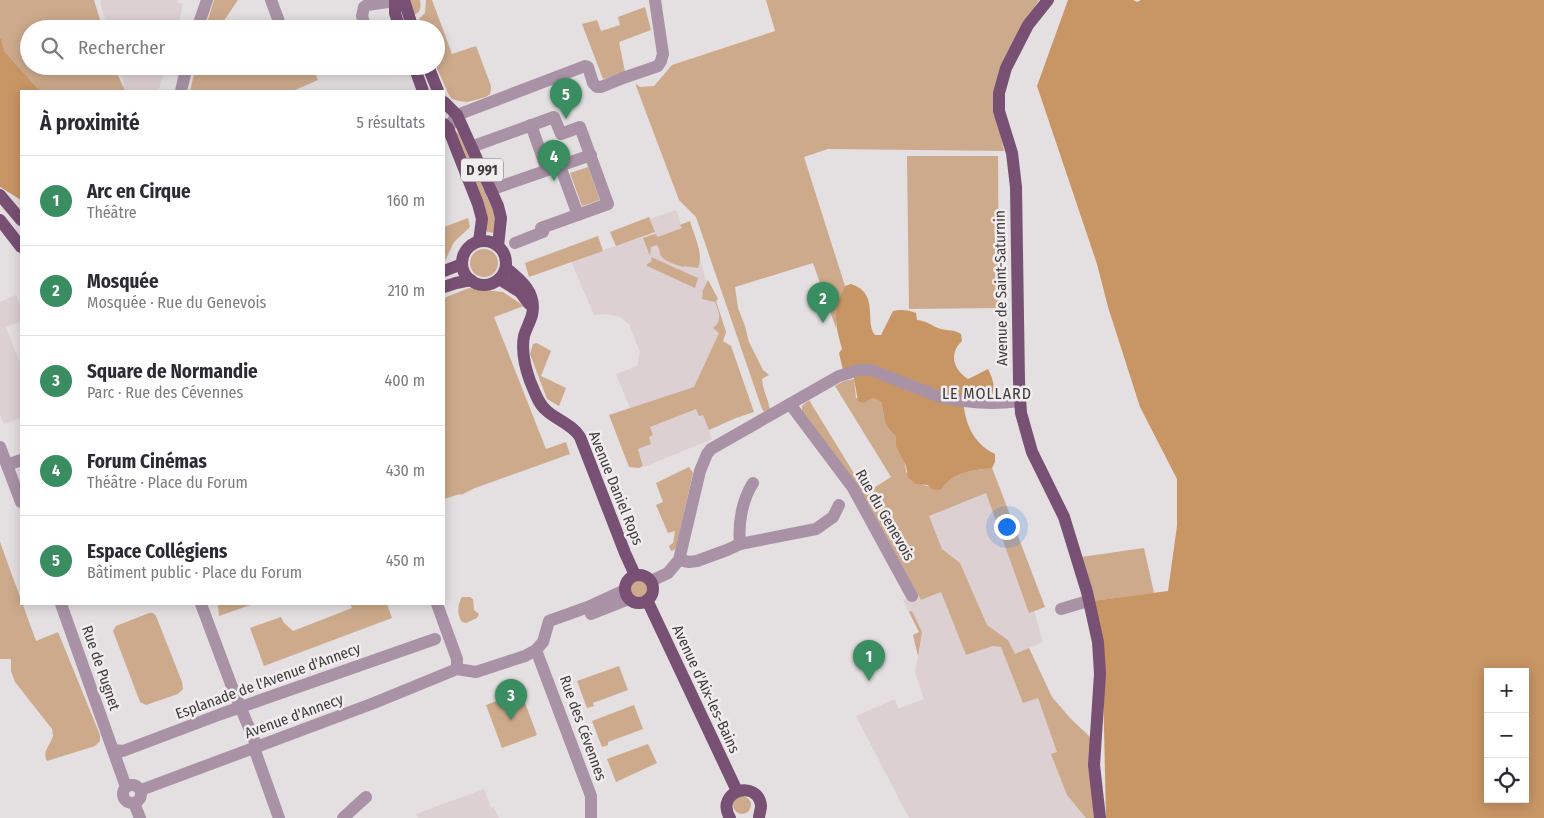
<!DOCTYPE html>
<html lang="fr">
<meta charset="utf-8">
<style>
:root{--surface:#fff;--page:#f2f2f3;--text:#2b2b33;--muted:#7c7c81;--line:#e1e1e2;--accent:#398d60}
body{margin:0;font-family:"Fira Sans Condensed",sans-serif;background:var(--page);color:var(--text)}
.controls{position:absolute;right:15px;bottom:15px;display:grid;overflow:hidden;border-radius:0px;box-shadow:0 2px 12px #0003}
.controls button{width:45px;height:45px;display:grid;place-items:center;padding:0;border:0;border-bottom:1px solid var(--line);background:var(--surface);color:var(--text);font:25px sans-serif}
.you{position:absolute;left:1006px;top:526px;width:18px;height:18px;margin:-12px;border:4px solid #fff;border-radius:50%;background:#1a73e8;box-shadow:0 0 0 8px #1a73e833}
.badge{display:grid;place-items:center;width:32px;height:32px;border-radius:50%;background:var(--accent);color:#fff;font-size:16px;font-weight:700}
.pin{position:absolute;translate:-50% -41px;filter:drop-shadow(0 1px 2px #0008)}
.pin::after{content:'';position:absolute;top:26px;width:18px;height:15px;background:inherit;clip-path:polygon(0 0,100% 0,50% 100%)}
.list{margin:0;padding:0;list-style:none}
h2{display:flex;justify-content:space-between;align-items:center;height:65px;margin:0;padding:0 20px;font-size:21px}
h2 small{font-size:16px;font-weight:400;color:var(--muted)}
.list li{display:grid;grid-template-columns:32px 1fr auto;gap:15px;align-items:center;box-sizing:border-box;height:90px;padding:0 20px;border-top:1px solid var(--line)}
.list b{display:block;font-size:19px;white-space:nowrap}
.list p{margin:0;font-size:16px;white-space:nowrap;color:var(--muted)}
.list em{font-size:16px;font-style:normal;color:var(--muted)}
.icon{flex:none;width:28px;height:28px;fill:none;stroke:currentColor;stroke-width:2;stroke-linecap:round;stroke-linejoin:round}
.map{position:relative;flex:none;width:1544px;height:818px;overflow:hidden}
.search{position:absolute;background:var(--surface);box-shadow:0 2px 12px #0003;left:20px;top:20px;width:425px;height:55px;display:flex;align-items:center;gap:12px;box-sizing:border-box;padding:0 18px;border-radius:28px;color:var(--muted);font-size:19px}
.panel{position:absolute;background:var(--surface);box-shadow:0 2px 12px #0003;left:20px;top:90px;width:425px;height:515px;border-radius:0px}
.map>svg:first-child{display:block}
.built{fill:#ddd0d3}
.green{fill:#cdaa8c}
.forest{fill:#c89565;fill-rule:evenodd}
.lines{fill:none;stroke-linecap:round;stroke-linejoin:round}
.minor{stroke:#a992a6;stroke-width:12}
.major{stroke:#785074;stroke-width:12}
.labels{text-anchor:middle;stroke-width:5;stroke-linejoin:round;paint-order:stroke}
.shield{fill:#f1ecee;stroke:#747171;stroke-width:1}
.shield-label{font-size:14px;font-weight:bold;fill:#3e3c3c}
.street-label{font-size:15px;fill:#3e3c3c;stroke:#f1ecee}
.neighbourhood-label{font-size:16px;letter-spacing:1px;fill:#3e3c3c;stroke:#f1ecee}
</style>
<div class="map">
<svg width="1544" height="818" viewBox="0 0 1544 818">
<rect width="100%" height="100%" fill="#e4dfe0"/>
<g class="built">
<path d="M 101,0 L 178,0 L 177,3 L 182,4 L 182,10 L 177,29 L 108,29 L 101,6 Z"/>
<path d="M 119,66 L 167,66 L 158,91 L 122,91 L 124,84 Z"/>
<path d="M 676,210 L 681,224 L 690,222 L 705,277 L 716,301 L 726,332 L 723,341 L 731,346 L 703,414 L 712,439 L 644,467 L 638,449 L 630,408 L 616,374 L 637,366 L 640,352 L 629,324 L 620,317 L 608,314 L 594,315 L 571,261 L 655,233 L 650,219 Z"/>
<path d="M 16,295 L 21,307 L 21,321 L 6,327 L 19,361 L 21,361 L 21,418 L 4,424 L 0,415 L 0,302 Z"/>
<path d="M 992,467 L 1045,607 L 1034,610 L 1043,642 L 1029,648 L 1052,697 L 1070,718 L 1090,737 L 1094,818 L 909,818 L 856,716 L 895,699 L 898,709 L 924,699 L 915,672 L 918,656 L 913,635 L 919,632 L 903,600 L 918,594 L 921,600 L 941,592 L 966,655 L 993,646 L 1001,647 L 1008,640 L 1005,637 L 977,646 L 906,498 L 976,471 Z"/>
<path d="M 484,789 L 491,808 L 494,807 L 499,818 L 418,818 L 416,814 Z"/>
</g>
<g class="green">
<path d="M 0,0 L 94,0 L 103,29 L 29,29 L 29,66 L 114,66 L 125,91 L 40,91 L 5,52 L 0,36 Z"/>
<path d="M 214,0 L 238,0 L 223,22 L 234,29 L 205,29 Z"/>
<path d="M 408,0 L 420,0 C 421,8 421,12 414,15 Z"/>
<path d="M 426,0 L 432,0 L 452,54 L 476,46 L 491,86 L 491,90 L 490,94 L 486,97 L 467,102 L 459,101 L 452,99 L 448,93 L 436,66 L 436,29 L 420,29 L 418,20 L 425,13 Z"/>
<path d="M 766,0 L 1039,0 L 1024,24 L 1006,61 L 998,123 L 1004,151 L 828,149 L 804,157 L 845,286 C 837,301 836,312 836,328 L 813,263 L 735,287 L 738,308 L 745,326 L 749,342 L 763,370 L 769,375 L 762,379 C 763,391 768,398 770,410 L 765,413 L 762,409 L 696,217 L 679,200 L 636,86 L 636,84 L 640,87 L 654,86 L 672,65 L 775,31 Z"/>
<path d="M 645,7 L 651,30 L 619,42 L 625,72 L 603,79 L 582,24 L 597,20 L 601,31 L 620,25 L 618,17 Z"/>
<path d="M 196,66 L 312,66 L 318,80 L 293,91 L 190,91 Z"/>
<path d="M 454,132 L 457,132 C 471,147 477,173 485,193 C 488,200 493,207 495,214 C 497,221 496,227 494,233 L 487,232 L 486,230 Z"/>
<path d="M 907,156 L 998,156 L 999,308 L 909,309 Z"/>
<path d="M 588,167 L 600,200 L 582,206 L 570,173 Z"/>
<path d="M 649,217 L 655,232 L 616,246 L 610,232 Z"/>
<path d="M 468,218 L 470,227 L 454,242 L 444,263 L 444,227 Z"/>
<path d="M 690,221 C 694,236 704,253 698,268 L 684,266 L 683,267 C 677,265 665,262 661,256 C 659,252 660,249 657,245 L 651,247 L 650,256 L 643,238 L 655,234 L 658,237 L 682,228 L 680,225 Z"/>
<path d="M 598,236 L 603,251 L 529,277 L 525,263 Z"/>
<circle cx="484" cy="263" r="14"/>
<path d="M 651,257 L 698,278 L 695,288 L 647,266 L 647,264 L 652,261 Z"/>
<path d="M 708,280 L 718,299 L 716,301 L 726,332 L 723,341 L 731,346 L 754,412 L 736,418 L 709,430 L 703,415 L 699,416 L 696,409 L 650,427 L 653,435 L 649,437 L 651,444 L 638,449 L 643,466 L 639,468 L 629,467 L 609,415 L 694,387 L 719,333 L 713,328 C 723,321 719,312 715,302 L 702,299 L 703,290 Z"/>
<path d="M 469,288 L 503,292 L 524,306 L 494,317 L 546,449 L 566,442 L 570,454 L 475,488 L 461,495 L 460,494 L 444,499 L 444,298 Z"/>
<path d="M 537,343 L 551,351 L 541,376 L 566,388 L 559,406 L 547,399 L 530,354 L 533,344 Z"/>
<path d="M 854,379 L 856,398 L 873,398 L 881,402 C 886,417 881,426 896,436 C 896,451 906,458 906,472 L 923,485 L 942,489 C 952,472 974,470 992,468 L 1045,607 L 1029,613 L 986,493 L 929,516 L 942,549 L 960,563 L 987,625 L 1008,640 L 1015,654 L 1029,648 L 1052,697 L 1070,718 L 1090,737 L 1094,818 L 1086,818 L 1067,795 L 1051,754 L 1057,752 L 1038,698 L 1023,703 L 1001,647 L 993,646 L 966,655 L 941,592 L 921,600 L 861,491 L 802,412 L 802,406 L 809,400 L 866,493 L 891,477 L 835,386 L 844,381 Z"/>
<path d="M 689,467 L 693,473 L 676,548 L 674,550 L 671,551 L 669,546 L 673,543 L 675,531 L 668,533 L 656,505 L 663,502 L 656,483 Z"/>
<path d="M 0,542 L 36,641 L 58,632 L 100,735 L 100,741 L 95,746 L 47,761 C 42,751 50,746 53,736 L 52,729 L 15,682 L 11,671 L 11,659 L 0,659 Z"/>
<path d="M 1144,548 L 1154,593 L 1092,601 L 1081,557 Z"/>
<circle cx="639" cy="588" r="10"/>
<path d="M 462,597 L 470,597 L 473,599 L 474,610 L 479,614 L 477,618 L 466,623 L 462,622 C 457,615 457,605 462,597 Z"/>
<path d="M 219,604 L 253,604 L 219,616 L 218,606 Z"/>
<path d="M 350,604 L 387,604 L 392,618 L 264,666 L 250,628 L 281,617 L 284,623 L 293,631 L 352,608 Z"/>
<path d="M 912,611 L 922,632 L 918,656 L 913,635 L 919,632 L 909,612 Z"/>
<path d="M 149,613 L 153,613 L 156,616 L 182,682 L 183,689 L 178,694 L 146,705 L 140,702 L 113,631 L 116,626 Z"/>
<path d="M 619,666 L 628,690 L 593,703 L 594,706 L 587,708 L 577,681 Z"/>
<path d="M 521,692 L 537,735 L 502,748 L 486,705 Z"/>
<path d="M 634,705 L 643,729 L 608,742 L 608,745 L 602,747 L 592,721 Z"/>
<path d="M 648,744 L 657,763 L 616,782 L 607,759 Z"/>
<circle cx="742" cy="805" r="9"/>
</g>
<g class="forest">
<path d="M 1068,0 L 1133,0 L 1137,2 L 1141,0 L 1544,0 L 1544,818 L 1106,818 L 1102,635 L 1092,601 L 1168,591 L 1177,526 L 1177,479 L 1140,407 L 1108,307 L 1097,264 L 1037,86 ZM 1488,672 L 1525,672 L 1525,799 L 1488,799 Z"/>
<path d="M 0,36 L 5,52 L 40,91 L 21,91 L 21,200 L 0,187 Z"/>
<path d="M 851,284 C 880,293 864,322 875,335 L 881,335 L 893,311 C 900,309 909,310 916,313 L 917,320 C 928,321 931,326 941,329 C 949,331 953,329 961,334 L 962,341 C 948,354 954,370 968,379 C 976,376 981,372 988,369 C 993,379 996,388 991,397 L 963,397 C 964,421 972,443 995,454 L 995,462 L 992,468 C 974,470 952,472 942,489 C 935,491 932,490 928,485 L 916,484 L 908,477 L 906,466 L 896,446 L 896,436 C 881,425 886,418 881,402 L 873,398 L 863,403 L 858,401 L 854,379 L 855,373 L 843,370 L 839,353 L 842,349 C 835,323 832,311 845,286 Z"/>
</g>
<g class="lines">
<g class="minor">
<path d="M 271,0 L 281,27"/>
<path d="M 197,29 L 207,0"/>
<path d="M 366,29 L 362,16 L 364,7 L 367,5 L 395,1"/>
<path d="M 181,91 L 187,66"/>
<path d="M 531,125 L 547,170"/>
<path d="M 448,128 L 457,115 L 585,66 L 588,67 L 593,83 L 597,87 L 601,87 L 623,78 L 658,66 L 661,61 L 663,54 L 655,0"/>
<path d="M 471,147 L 554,117 L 561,134 L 580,127 L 608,204 L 541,228 L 543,232 L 515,243"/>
<path d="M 560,166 L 578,215"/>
<path d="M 490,190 L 591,155"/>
<path d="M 790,404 L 853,488 L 912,596"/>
<path d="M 0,447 L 21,502"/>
<path d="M 7,465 L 21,460"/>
<path d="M 740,544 C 738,524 742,500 753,483"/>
<path d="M 679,560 L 689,562 L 697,561 L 727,550 L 740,544 L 816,529 L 833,517 L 839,505"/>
<path d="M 651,581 L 668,573 L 679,560 L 700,471 L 707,454 L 711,449 L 839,376 L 859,370 L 871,370 L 940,397 C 967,403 993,405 1020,401"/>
<path d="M 61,604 L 126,787"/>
<path d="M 201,604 L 232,687 L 257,747"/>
<path d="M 437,604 L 457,659 L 457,669"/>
<path d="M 1061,609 L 1088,601"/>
<path d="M 591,614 L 629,599"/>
<path d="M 536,650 L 591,796 L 591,818"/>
<path d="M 254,748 L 279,818"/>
<path d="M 113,750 L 123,751 L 221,714 L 435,639"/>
<circle cx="132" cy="794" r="9"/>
<path d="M 141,790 L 374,703 L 457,669 L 476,672 L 525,656 L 536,650 L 543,642 L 549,621 L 588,607 L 625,590"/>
<path d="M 134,803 L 140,818"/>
<path d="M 343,818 L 366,797"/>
</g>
<g class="major">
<path d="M 395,0 L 395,13 L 400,29"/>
<path d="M 404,0 L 413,29"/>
<path d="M 1048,0 L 1028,25 L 1006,68 L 999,93 L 999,111 L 1012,153 L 1016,187 L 1019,381 L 1021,413 L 1032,452 L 1064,517 L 1087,592 L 1098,642 L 1100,674 L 1094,765 L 1100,818"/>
<path d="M 414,66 L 423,91"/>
<path d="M 428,66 L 438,91"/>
<path d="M 444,102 L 457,115 L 498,206 L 501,218 L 498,246"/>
<path d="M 444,124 L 448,128 L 478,204 L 482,219 L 479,241"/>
<path d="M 0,195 L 21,220"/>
<path d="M 0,220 L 21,247"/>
<circle cx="484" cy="263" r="22"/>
<path d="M 506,268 C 521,280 537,293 532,315 C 530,322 526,329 524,336 C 521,352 525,367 530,381 C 535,392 538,404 547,411 C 557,420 573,425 580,437 L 625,553 L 635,575"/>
<path d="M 444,271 L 462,264"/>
<path d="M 499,279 L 520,292 L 529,304"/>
<path d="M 444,287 L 456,283 L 471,280"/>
<circle cx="639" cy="589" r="14"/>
<path d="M 647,600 L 737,791"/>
<path d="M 730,818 C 714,791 758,778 761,806 C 761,810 759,814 759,818"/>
</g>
</g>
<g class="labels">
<rect class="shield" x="461" y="158.5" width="42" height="23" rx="4"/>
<g class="shield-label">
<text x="482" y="175">D 991</text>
</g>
<g class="street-label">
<text transform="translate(1001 288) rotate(-91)" y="5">Avenue de Saint-Saturnin</text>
<text transform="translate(616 488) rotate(68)" y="5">Avenue Daniel Rops</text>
<text transform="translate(885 515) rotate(60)" y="5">Rue du Genevois</text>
<text transform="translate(101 668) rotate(71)" y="5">Rue de Pugnet</text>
<text transform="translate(268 681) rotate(-20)" y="5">Esplanade de l'Avenue d'Annecy</text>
<text transform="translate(706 689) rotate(65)" y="5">Avenue d'Aix-les-Bains</text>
<text transform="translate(294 716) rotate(-20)" y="5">Avenue d'Annecy</text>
<text transform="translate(583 728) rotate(70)" y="5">Rue des Cévennes</text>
</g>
<g class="neighbourhood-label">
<text x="987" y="399">LE MOLLARD</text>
</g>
</g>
</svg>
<div class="controls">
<button>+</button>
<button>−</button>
<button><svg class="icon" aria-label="locate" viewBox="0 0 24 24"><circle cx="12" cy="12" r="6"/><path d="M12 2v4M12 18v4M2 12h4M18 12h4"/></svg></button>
</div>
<div class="you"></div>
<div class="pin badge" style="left:869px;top:681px">1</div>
<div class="pin badge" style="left:823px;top:323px">2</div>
<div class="pin badge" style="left:511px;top:720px">3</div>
<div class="pin badge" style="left:554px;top:181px">4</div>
<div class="pin badge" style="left:566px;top:119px">5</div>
<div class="search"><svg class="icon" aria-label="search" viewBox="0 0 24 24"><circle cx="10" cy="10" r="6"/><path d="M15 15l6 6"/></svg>Rechercher</div>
<section class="panel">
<h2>À proximité<small>5 résultats</small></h2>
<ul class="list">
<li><span class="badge">1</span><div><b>Arc en Cirque</b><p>Théâtre</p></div><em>160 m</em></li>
<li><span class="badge">2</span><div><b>Mosquée</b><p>Mosquée · Rue du Genevois</p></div><em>210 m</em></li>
<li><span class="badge">3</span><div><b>Square de Normandie</b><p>Parc · Rue des Cévennes</p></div><em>400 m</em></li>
<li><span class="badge">4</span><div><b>Forum Cinémas</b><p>Théâtre · Place du Forum</p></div><em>430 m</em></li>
<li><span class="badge">5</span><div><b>Espace Collégiens</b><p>Bâtiment public · Place du Forum</p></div><em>450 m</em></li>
</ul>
</section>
</div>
